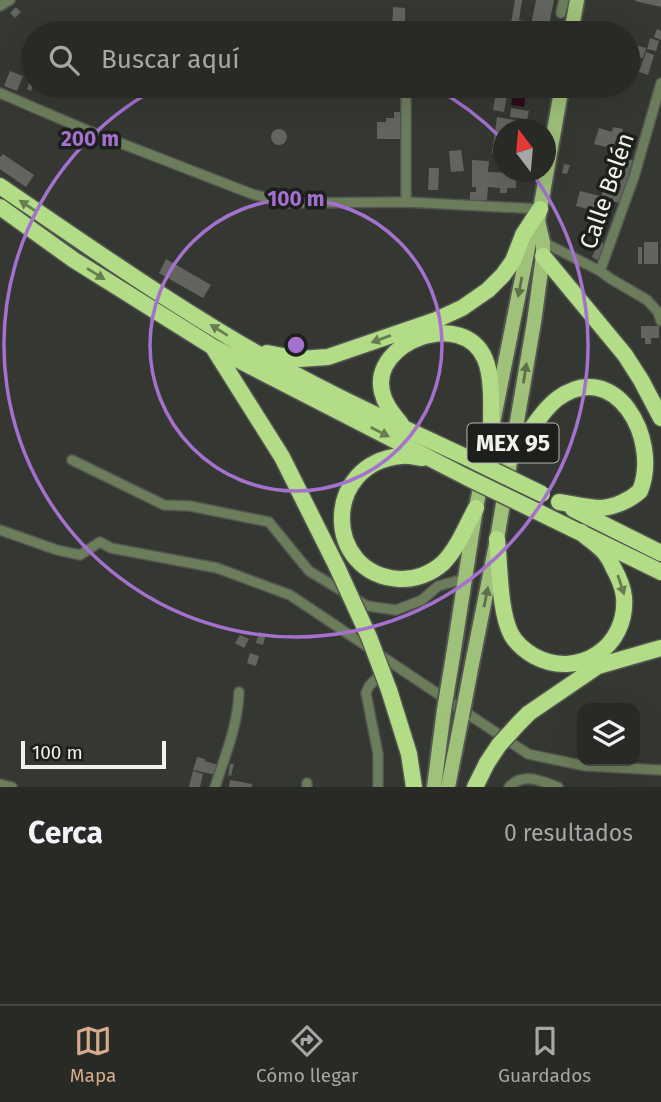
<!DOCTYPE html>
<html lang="es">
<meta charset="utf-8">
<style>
:root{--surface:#282a26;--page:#343632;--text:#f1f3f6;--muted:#a5a7a7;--line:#444643;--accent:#d6ab8b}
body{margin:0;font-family:"Fira Sans",sans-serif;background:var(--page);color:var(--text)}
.controls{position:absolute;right:21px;bottom:21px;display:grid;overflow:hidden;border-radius:14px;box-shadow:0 7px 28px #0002}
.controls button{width:63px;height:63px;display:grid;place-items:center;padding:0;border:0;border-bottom:2px solid var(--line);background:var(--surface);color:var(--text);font:35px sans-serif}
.compass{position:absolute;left:493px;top:119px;width:63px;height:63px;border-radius:50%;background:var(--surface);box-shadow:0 7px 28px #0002;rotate:344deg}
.scale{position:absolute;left:21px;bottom:18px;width:145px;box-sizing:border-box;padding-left:7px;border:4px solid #f0f2ee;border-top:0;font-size:19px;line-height:24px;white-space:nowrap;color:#f0f2ee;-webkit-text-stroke:5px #1d1f1c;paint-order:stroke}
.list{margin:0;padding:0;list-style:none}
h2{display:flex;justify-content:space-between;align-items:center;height:91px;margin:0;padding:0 28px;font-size:30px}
h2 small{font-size:23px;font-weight:400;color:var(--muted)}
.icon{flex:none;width:38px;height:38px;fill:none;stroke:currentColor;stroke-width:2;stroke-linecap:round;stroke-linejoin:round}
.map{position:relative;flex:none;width:661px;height:787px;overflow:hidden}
.search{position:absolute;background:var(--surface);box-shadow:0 7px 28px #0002;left:21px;right:21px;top:21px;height:77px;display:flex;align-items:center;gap:18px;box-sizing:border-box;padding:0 24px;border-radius:38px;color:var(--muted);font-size:26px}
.sheet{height:217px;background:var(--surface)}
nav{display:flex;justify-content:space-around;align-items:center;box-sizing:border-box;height:98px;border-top:2px solid var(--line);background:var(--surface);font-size:19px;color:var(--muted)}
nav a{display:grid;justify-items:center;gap:4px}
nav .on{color:var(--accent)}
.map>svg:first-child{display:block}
.water{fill:#2f0b1b}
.building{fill:#61655d}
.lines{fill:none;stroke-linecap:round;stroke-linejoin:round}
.minor-casing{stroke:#535650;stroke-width:12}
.primary-casing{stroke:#535650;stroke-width:18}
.motorway-casing{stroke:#535650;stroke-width:19}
.minor{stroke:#6c7d5b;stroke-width:9}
.primary{stroke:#9fc17a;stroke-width:14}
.motorway{stroke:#b3dc86;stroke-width:16}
.primary-bridge-casing{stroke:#535650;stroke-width:18;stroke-linecap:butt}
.motorway-bridge-casing{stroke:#535650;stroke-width:19;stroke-linecap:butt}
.primary-bridge{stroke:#9fc17a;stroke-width:14}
.motorway-bridge{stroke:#b3dc86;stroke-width:16}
.oneway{fill:#687e51}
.oneway2{fill:#5e704b}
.ring{fill:none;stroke:#a471cf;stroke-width:3.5}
.labels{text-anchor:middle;stroke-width:7;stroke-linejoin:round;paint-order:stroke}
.shield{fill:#1d1f1c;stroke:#b1b3af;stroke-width:2}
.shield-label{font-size:23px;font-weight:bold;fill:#f0f2ee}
.street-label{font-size:24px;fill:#f0f2ee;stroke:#1d1f1c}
.centre{fill:#a471cf;stroke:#1d1f1c;stroke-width:3.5}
.ring-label{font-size:21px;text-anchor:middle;font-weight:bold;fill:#a471cf;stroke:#1d1f1c;stroke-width:7;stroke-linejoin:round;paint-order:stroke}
</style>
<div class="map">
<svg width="661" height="787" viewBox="0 0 661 787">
<rect width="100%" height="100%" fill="#353832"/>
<path class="water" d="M 514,86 L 527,86 L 524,107 L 511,105 Z"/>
<g class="building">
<path d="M 515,0 L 522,0 L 519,20 L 529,22 L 529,27 L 511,23 Z"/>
<path d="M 536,0 L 554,0 L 548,30 L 531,25 Z"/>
<path d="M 635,0 L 661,0 L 661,7 L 635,1 Z"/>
<path d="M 16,7 L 21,12 L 15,18 L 10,13 Z"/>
<path d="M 393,7 L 405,8 L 405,33 L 392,33 Z"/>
<path d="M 657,29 L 661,31 L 661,40 L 654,37 Z"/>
<path d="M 650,38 L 659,41 L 656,51 L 647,49 Z"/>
<path d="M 628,43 L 646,48 L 643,58 L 634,56 L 635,52 L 628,50 Z"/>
<path d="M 646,52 L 654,55 L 648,75 L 639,72 Z"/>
<path d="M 10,71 L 23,76 L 17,91 L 4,86 Z"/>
<path d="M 33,71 L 33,84 L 31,91 L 27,89 Z"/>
<path d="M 86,86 L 102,86 L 99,95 L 85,89 Z"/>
<path d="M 497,86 L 509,86 L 504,112 L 493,110 Z"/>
<path d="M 511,108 L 529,111 L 527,119 L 510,117 Z"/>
<path d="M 394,112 L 406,112 L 406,123 L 400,123 L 400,139 L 377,139 L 377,122 L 386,122 L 386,118 L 394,118 Z"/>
<path d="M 497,117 L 515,120 L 514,130 L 504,130 L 504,152 L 500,151 L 500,154 L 492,153 Z"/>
<path d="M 613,127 L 623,129 L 618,150 L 594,144 L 599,128 L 612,132 Z"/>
<circle cx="279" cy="137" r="8"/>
<path d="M 461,150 L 464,171 L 451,172 L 449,151 Z"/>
<path d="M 3,154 L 34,175 L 26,187 L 0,169 L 0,157 Z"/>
<path d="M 613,155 L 635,161 L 622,204 L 601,198 Z"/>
<path d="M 472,160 L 489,161 L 488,172 L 516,173 L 516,188 L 507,188 L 507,193 L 500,193 L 500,188 L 488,187 L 487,200 L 470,200 L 470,192 L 476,192 L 476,187 L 472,187 Z"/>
<path d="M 564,164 L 570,165 L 567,174 L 562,173 Z"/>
<path d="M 429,168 L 439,168 L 438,190 L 428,190 Z"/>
<path d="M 580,191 L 600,196 L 595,211 L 576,206 Z"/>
<path d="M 599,241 L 607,245 L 599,261 L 592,257 Z"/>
<rect x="644" y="242" width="14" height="22"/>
<rect x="638" y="247" width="4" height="17"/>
<path d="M 166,259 L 211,285 L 203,298 L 159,273 Z"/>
<path d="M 641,326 L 659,326 L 659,338 L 651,338 L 651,344 L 645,344 L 645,338 L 641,338 Z"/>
<path d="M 259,632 L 266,634 L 263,645 L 256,643 Z"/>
<path d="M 240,635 L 249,639 L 244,648 L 235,643 Z"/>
<path d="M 250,653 L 259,656 L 256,666 L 247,663 Z"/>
<path d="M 197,757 L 205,759 L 205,761 L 218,765 L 216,775 L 193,770 Z"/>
<path d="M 230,764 L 234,764 L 231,776 L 228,775 Z"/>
<path d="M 193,771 L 203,774 L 200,787 L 189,787 Z"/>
<path d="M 230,780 L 252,784 L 252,787 L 229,787 Z"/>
</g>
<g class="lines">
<g class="minor-casing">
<g id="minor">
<path d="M 0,6 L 10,0"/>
<path d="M 561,13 L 564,0"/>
<path d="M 406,86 L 406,202"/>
<path d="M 0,93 L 84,129 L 252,194 L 286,203 L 406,202 L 540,209"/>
<path d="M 543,242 L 600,271 L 611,279 L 647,300 L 658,312 L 661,321"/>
<path d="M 600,271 L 634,177 L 661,83"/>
<path d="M 72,460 L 164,505 L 190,506 L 269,522 L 309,571 L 367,606 L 396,610 L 422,600 L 438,586 L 456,581 L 465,581"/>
<path d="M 0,530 L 57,550 L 80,555 L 100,542 L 111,548 L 217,568 L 290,595 L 528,754 L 585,766 L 661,770"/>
<path d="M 307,783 L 307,787"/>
<path d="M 0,784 L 12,787"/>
<path d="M 215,787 C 225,756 238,725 239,692"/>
<path d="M 378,787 L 378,754 L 366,693 L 369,686 L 383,672"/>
<path d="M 509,787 C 523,772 541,781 558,787"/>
</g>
</g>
<g class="primary-casing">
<g id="primary">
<path d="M 571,33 L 577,0"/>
<path d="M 453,656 L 476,508 L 530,238 L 538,221 L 562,86"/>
<path d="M 472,664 L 497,539 L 534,322 L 543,256 L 543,242 L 538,221"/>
<path d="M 434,787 L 444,710"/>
<path d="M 448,787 L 462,716"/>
</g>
</g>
<g class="motorway-casing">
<g id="motorway">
<path d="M 0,186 C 82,242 165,300 251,350 C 323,392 400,426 476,462"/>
<path d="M 0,207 L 74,260 L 213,347 L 468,478"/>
<path d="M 543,256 L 625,355 L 641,380 L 661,418"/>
<path d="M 214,349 L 282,457 L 337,567"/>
<path d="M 267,353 L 299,359 L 328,357 L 436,320 L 462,308 L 488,290 L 503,275 L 513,261 L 523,235 L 540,209"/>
<path d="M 401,424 C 393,414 385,405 382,392 C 370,342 463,307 485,359 C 493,378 491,408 491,429"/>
<path d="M 422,458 C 415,457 408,455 401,456 C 322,463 323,574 399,579 C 414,580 431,574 443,563 C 458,548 466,526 476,508"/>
<path d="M 511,458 C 524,441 540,412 557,399 C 615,356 661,439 640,491 C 630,500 615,507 601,508 C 587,508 573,504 559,502"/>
<path d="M 573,509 L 661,553"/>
<path d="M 534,510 L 661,572"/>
<path d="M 497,539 C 500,566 499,610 511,634 C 516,643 525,651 534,656 C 578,680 628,647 624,597 C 623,587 618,576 613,567 C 611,562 608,557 605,553 C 598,545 588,539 581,532"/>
<path d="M 389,690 L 409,754 L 414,787"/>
<path d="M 519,723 L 529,713 L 598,666 L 661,648"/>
<path d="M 475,787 L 487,763"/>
</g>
</g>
<use href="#minor" class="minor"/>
<use href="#primary" class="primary"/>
<use href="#motorway" class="motorway"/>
<g class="primary-bridge-casing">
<g id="primary-bridge">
<path d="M 444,710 L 453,656"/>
<path d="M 462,716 L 472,664"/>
</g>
</g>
<g class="motorway-bridge-casing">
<g id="motorway-bridge">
<path d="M 476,462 L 542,494"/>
<path d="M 468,478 L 534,510"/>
<path d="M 337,567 L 369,637 L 389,690"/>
<path d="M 487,763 L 499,745 L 519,723"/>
</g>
</g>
<use href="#primary-bridge" class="primary-bridge"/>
<use href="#motorway-bridge" class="motorway-bridge"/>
</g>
<defs><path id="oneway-solid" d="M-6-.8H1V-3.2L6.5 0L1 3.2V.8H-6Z" transform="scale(1.75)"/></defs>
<g class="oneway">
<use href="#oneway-solid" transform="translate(28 206) rotate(-146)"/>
<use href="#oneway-solid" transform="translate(96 274) rotate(32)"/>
<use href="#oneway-solid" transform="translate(219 330) rotate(-148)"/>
<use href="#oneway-solid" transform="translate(381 339) rotate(160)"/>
<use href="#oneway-solid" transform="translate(380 432) rotate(27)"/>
<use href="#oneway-solid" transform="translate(621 585) rotate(72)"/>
</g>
<g class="oneway2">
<use href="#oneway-solid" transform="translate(520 287) rotate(101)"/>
<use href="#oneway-solid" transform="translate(525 373) rotate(-81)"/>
<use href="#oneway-solid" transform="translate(486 597) rotate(-79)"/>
</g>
<g class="ring">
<circle cx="296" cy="345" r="146"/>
<path d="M431 86A292 292 0 0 1 502 139M532 173A292 292 0 1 1 161 86"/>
</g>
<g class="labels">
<rect class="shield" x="467.5" y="423.5" width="91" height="39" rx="5"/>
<g class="shield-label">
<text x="513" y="451">MEX 95</text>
</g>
<g class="street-label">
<text transform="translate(607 191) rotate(-71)" y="8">Calle Belén</text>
</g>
</g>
<circle cx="296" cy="345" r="10" class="centre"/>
<g class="ring-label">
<text x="90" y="146">200 m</text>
<text x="296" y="206">100 m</text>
</g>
</svg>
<div class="controls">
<button><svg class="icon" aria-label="layers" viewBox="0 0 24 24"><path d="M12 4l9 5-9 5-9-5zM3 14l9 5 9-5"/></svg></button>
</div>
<svg class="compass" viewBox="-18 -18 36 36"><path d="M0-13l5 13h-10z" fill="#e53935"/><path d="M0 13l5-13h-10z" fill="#a5a7a7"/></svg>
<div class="scale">100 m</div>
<div class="search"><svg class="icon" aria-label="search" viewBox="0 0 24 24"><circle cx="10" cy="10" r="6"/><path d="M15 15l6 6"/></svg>Buscar aquí</div>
</div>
<section class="sheet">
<h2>Cerca<small>0 resultados</small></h2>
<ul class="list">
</ul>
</section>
<nav>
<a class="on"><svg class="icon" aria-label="map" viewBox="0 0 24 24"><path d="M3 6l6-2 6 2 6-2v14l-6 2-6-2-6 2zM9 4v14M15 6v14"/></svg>Mapa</a>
<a><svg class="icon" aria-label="directions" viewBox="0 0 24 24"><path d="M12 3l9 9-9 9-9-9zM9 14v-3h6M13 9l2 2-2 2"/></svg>Cómo llegar</a>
<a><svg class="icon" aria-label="saved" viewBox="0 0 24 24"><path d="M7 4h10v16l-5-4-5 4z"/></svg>Guardados</a>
</nav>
